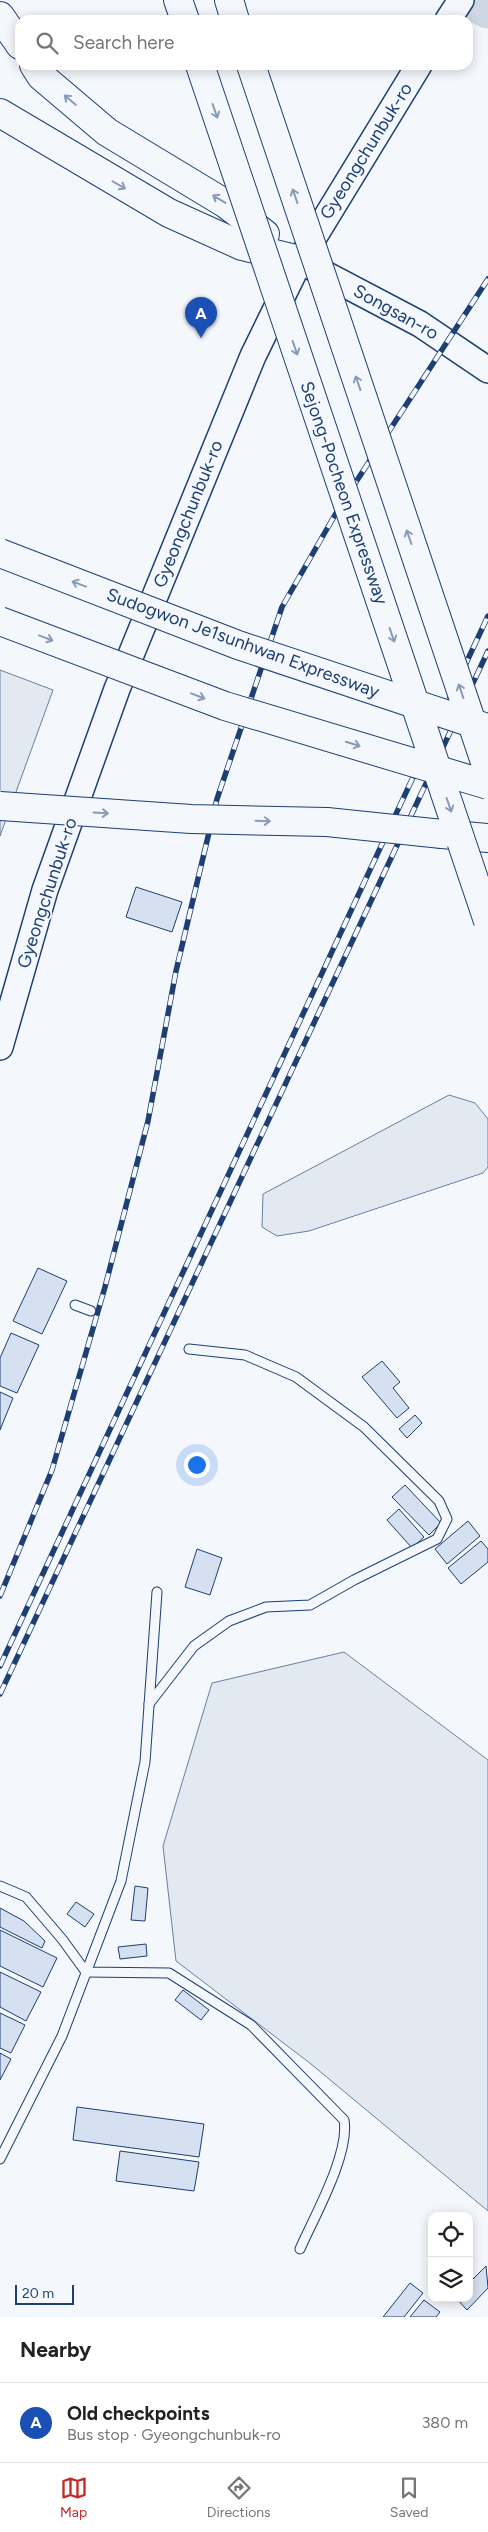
<!DOCTYPE html>
<meta charset="utf-8">
<style>
:root{--surface:#fff;--page:#f2f2f2;--text:#222;--muted:#767676;--line:#e0e0e0;--accent:#c62828}
body{margin:0;font-family:Figtree,sans-serif;background:var(--page);color:var(--text)}
.controls{position:absolute;right:15px;bottom:15px;display:grid;overflow:hidden;border-radius:10px;box-shadow:0 2px 12px #0003}
.controls button{width:45px;height:45px;display:grid;place-items:center;padding:0;border:0;border-bottom:1px solid var(--line);background:var(--surface);color:var(--text);font:25px sans-serif}
.scale{position:absolute;left:15px;bottom:12px;width:59px;box-sizing:border-box;padding-left:5px;border:2px solid #1d3f73;border-top:0;font-size:14px;line-height:18px;white-space:nowrap;color:#1d3f73;-webkit-text-stroke:4px #f4f7fb;paint-order:stroke}
.you{position:absolute;left:196px;top:1464px;width:18px;height:18px;margin:-12px;border:4px solid #fff;border-radius:50%;background:#1a73e8;box-shadow:0 0 0 8px #1a73e833}
.badge{display:grid;place-items:center;width:32px;height:32px;border-radius:50%;background:var(--accent);color:#fff;font-size:16px;font-weight:700}
.pin{position:absolute;translate:-50% -41px;filter:drop-shadow(0 1px 2px #0008)}
.pin::after{content:'';position:absolute;top:26px;width:18px;height:15px;background:inherit;clip-path:polygon(0 0,100% 0,50% 100%)}
.list{margin:0;padding:0;list-style:none}
h2{display:flex;justify-content:space-between;align-items:center;height:65px;margin:0;padding:0 20px;font-size:21px}
h2 small{font-size:16px;font-weight:400;color:var(--muted)}
.list li{display:grid;grid-template-columns:32px 1fr auto;gap:15px;align-items:center;box-sizing:border-box;height:80px;padding:0 20px;border-top:1px solid var(--line)}
.list b{display:block;font-size:19px;white-space:nowrap}
.list p{margin:0;font-size:16px;white-space:nowrap;color:var(--muted)}
.list em{font-size:16px;font-style:normal;color:var(--muted)}
.icon{flex:none;width:28px;height:28px;fill:none;stroke:currentColor;stroke-width:2;stroke-linecap:round;stroke-linejoin:round}
.map{position:relative;flex:none;width:488px;height:2317px;overflow:hidden}
.search{position:absolute;background:var(--surface);box-shadow:0 2px 12px #0003;left:15px;right:15px;top:15px;height:55px;display:flex;align-items:center;gap:12px;box-sizing:border-box;padding:0 18px;border-radius:15px;color:var(--muted);font-size:19px}
.sheet{height:145px;background:var(--surface)}
nav{display:flex;justify-content:space-around;align-items:center;box-sizing:border-box;height:70px;border-top:1px solid var(--line);background:var(--surface);font-size:14px;color:var(--muted)}
nav a{display:grid;justify-items:center;gap:2px}
nav .on{color:var(--accent)}
.map>svg:first-child{display:block}
.green{fill:#e3e9f0;stroke:#687fa3}
.lines{fill:none;stroke-linecap:round;stroke-linejoin:round}
.river{stroke:#cfd7e4;stroke-width:35}
.building{fill:#d5e0f0;stroke:#1d3f73}
.lane-casing{stroke:#1d3f73;stroke-width:11}
.secondary-casing{stroke:#1d3f73;stroke-width:28}
.highway-casing{stroke:#1d3f73;stroke-width:30}
.lane{stroke:#f4f7fb;stroke-width:9}
.secondary{stroke:#f4f7fb;stroke-width:25}
.highway{stroke:#f4f7fb;stroke-width:28}
.rail-casing{stroke:#1d3f73;stroke-width:5.5}
.rail{stroke:#f4f7fb;stroke-width:4;stroke-dasharray:11;stroke-linecap:butt}
.highway-bridge-casing{stroke:#1d3f73;stroke-width:30;stroke-linecap:butt}
.highway-bridge{stroke:#f4f7fb;stroke-width:28}
.oneway{stroke:#889bb7}
.labels{text-anchor:middle;stroke-width:4;stroke-linejoin:round;paint-order:stroke}
.street-label{font-size:18px;fill:#1d3f73;stroke:#f4f7fb}
</style>
<div class="map">
<svg width="488" height="2317" viewBox="0 0 488 2317">
<rect width="100%" height="100%" fill="#f4f7fb"/>
<g class="green">
<path d="M 0,670 L 53,690 L 0,836 Z"/>
<path d="M 449,1095 L 475,1103 L 488,1119 L 488,1167 L 483,1173 L 309,1231 L 277,1236 L 262,1227 L 263,1194 Z"/>
<path d="M 344,1652 L 488,1760 L 488,2211 L 311,2064 L 176,1961 L 163,1846 L 212,1683 Z"/>
</g>
<g class="lines">
<path class="river" d="M 465,0 L 488,11"/>
</g>
<g class="building">
<path d="M 136,887 L 182,902 L 172,932 L 126,917 Z"/>
<path d="M 38,1268 L 67,1281 L 42,1334 L 13,1321 Z"/>
<path d="M 11,1333 L 39,1345 L 17,1393 L 0,1386 L 0,1358 Z"/>
<path d="M 382,1361 L 400,1382 L 393,1388 L 409,1408 L 397,1418 L 362,1377 Z"/>
<path d="M 0,1392 L 13,1398 L 0,1430 Z"/>
<path d="M 415,1415 L 422,1423 L 407,1438 L 399,1429 Z"/>
<path d="M 405,1485 L 441,1523 L 429,1535 L 392,1497 Z"/>
<path d="M 399,1509 L 424,1537 L 412,1548 L 387,1520 Z"/>
<path d="M 468,1521 L 480,1536 L 447,1564 L 435,1549 Z"/>
<path d="M 481,1541 L 488,1549 L 488,1562 L 461,1584 L 448,1568 Z"/>
<path d="M 197,1549 L 222,1558 L 210,1595 L 185,1587 Z"/>
<path d="M 135,1886 L 148,1888 L 145,1921 L 131,1920 Z"/>
<path d="M 76,1902 L 94,1914 L 85,1927 L 67,1914 Z"/>
<path d="M 0,1908 L 24,1921 L 45,1941 L 42,1948 L 0,1927 Z"/>
<path d="M 0,1930 L 57,1958 L 43,1987 L 0,1966 Z"/>
<path d="M 146,1944 L 147,1956 L 120,1959 L 118,1947 Z"/>
<path d="M 0,1972 L 41,1992 L 26,2021 L 0,2007 Z"/>
<path d="M 183,1990 L 209,2010 L 201,2020 L 175,2000 Z"/>
<path d="M 0,2013 L 25,2025 L 11,2053 L 0,2048 Z"/>
<path d="M 0,2053 L 11,2059 L 0,2080 Z"/>
<path d="M 77,2107 L 204,2124 L 199,2157 L 73,2140 Z"/>
<path d="M 120,2151 L 199,2162 L 194,2191 L 116,2181 Z"/>
<path d="M 486,2266 L 488,2288 L 467,2310 L 456,2298 L 469,2298 L 469,2283 Z"/>
<path d="M 410,2283 L 423,2293 L 404,2317 L 383,2317 Z"/>
<path d="M 424,2300 L 440,2312 L 436,2317 L 410,2317 Z"/>
</g>
<g class="lines">
<g class="lane-casing">
<g id="lane">
<path d="M 75,1305 L 91,1311"/>
<path d="M 149,1704 L 194,1646 L 229,1621 L 266,1607 L 310,1605 L 354,1580 L 437,1539 L 447,1519 L 439,1501 L 364,1427 L 296,1377 L 245,1355 L 189,1349"/>
<path d="M 0,1886 L 26,1897 L 62,1939 L 86,1972 L 169,1973 L 251,2025 L 344,2120 C 350,2154 314,2217 300,2249"/>
<path d="M 0,2159 L 62,2036 L 121,1881 L 145,1762 L 157,1592"/>
</g>
</g>
<g class="secondary-casing">
<g id="secondary">
<path d="M 448,20 L 461,0"/>
<path d="M 308,265 L 420,324 L 488,370"/>
<path d="M 0,1047 L 45,890 L 117,689 L 253,356 L 300,260 L 419,65"/>
</g>
</g>
<g class="highway-casing">
<g id="highway">
<path d="M 178,0 L 185,20"/>
<path d="M 229,0 L 235,20"/>
<path d="M 0,16 L 20,45"/>
<path d="M 34,65 L 41,76 L 107,132 L 226,204 L 265,234"/>
<path d="M 0,113 L 169,213 L 242,246 L 300,260"/>
<path d="M 442,834 L 488,838"/>
</g>
</g>
<use href="#lane" class="lane"/>
<use href="#secondary" class="secondary"/>
<use href="#highway" class="highway"/>
<g class="rail-casing">
<g id="rail">
<path d="M 0,1596 L 52,1470 L 105,1287 L 148,1121 L 176,971 L 217,799 L 282,607 L 339,508 L 488,279"/>
<path d="M 0,1666 L 488,616"/>
<path d="M 0,1694 L 488,651"/>
</g>
</g>
<use href="#rail" class="rail"/>
<g class="highway-bridge-casing">
<g id="highway-bridge">
<path d="M 200,65 L 488,921"/>
<path d="M 251,65 L 488,771"/>
<path d="M 0,553 L 238,645 L 484,727"/>
<path d="M 0,621 L 225,706 L 488,785"/>
<path d="M 0,806 L 191,819 L 327,822 L 442,834"/>
</g>
</g>
<use href="#highway-bridge" class="highway-bridge"/>
</g>
<defs><path id="oneway-shaft" d="M-6 0H5M1.5-3L5.5 0L1.5 3" fill="none" stroke-width="1.6" stroke-linecap="round" stroke-linejoin="round" transform="scale(1.25)"/></defs>
<g class="oneway">
<use href="#oneway-shaft" transform="translate(70 100) rotate(-140)"/>
<use href="#oneway-shaft" transform="translate(215 111) rotate(71)"/>
<use href="#oneway-shaft" transform="translate(119 185) rotate(30)"/>
<use href="#oneway-shaft" transform="translate(295 196) rotate(-109)"/>
<use href="#oneway-shaft" transform="translate(219 199) rotate(-149)"/>
<use href="#oneway-shaft" transform="translate(295 348) rotate(71)"/>
<use href="#oneway-shaft" transform="translate(358 383) rotate(-109)"/>
<use href="#oneway-shaft" transform="translate(409 537) rotate(-109)"/>
<use href="#oneway-shaft" transform="translate(79 584) rotate(-159)"/>
<use href="#oneway-shaft" transform="translate(392 635) rotate(71)"/>
<use href="#oneway-shaft" transform="translate(46 638) rotate(21)"/>
<use href="#oneway-shaft" transform="translate(461 691) rotate(-109)"/>
<use href="#oneway-shaft" transform="translate(198 696) rotate(21)"/>
<use href="#oneway-shaft" transform="translate(353 744) rotate(17)"/>
<use href="#oneway-shaft" transform="translate(449 805) rotate(71)"/>
<use href="#oneway-shaft" transform="translate(101 813) rotate(3)"/>
<use href="#oneway-shaft" transform="translate(263 821) rotate(2)"/>
</g>
<g class="labels">
<g class="street-label">
<text transform="translate(366 151) rotate(-58)" y="6">Gyeongchunbuk-ro</text>
<text transform="translate(396 312) rotate(29)" y="6">Songsan-ro</text>
<text transform="translate(344 493) rotate(71)" y="6">Sejong-Pocheon Expressway</text>
<text transform="translate(188 514) rotate(-68)" y="6">Gyeongchunbuk-ro</text>
<text transform="translate(243 643) rotate(20)" y="6">Sudogwon Je1sunhwan Expressway</text>
<text transform="translate(47 893) rotate(-72)" y="6">Gyeongchunbuk-ro</text>
</g>
</g>
</svg>
<div class="controls">
<button><svg class="icon" aria-label="locate" viewBox="0 0 24 24"><circle cx="12" cy="12" r="6"/><path d="M12 2v4M12 18v4M2 12h4M18 12h4"/></svg></button>
<button><svg class="icon" aria-label="layers" viewBox="0 0 24 24"><path d="M12 4l9 5-9 5-9-5zM3 14l9 5 9-5"/></svg></button>
</div>
<div class="scale">20 m</div>
<div class="you"></div>
<div class="pin badge" style="left:201px;top:338px;background:#1a4fb4">A</div>
<div class="search"><svg class="icon" aria-label="search" viewBox="0 0 24 24"><circle cx="10" cy="10" r="6"/><path d="M15 15l6 6"/></svg>Search here</div>
</div>
<section class="sheet">
<h2>Nearby<small></small></h2>
<ul class="list">
<li><span class="badge" style="background:#1a4fb4">A</span><div><b>Old checkpoints</b><p>Bus stop · Gyeongchunbuk-ro</p></div><em>380 m</em></li>
</ul>
</section>
<nav>
<a class="on"><svg class="icon" aria-label="map" viewBox="0 0 24 24"><path d="M3 6l6-2 6 2 6-2v14l-6 2-6-2-6 2zM9 4v14M15 6v14"/></svg>Map</a>
<a><svg class="icon" aria-label="directions" viewBox="0 0 24 24"><path d="M12 3l9 9-9 9-9-9zM9 14v-3h6M13 9l2 2-2 2"/></svg>Directions</a>
<a><svg class="icon" aria-label="saved" viewBox="0 0 24 24"><path d="M7 4h10v16l-5-4-5 4z"/></svg>Saved</a>
</nav>
